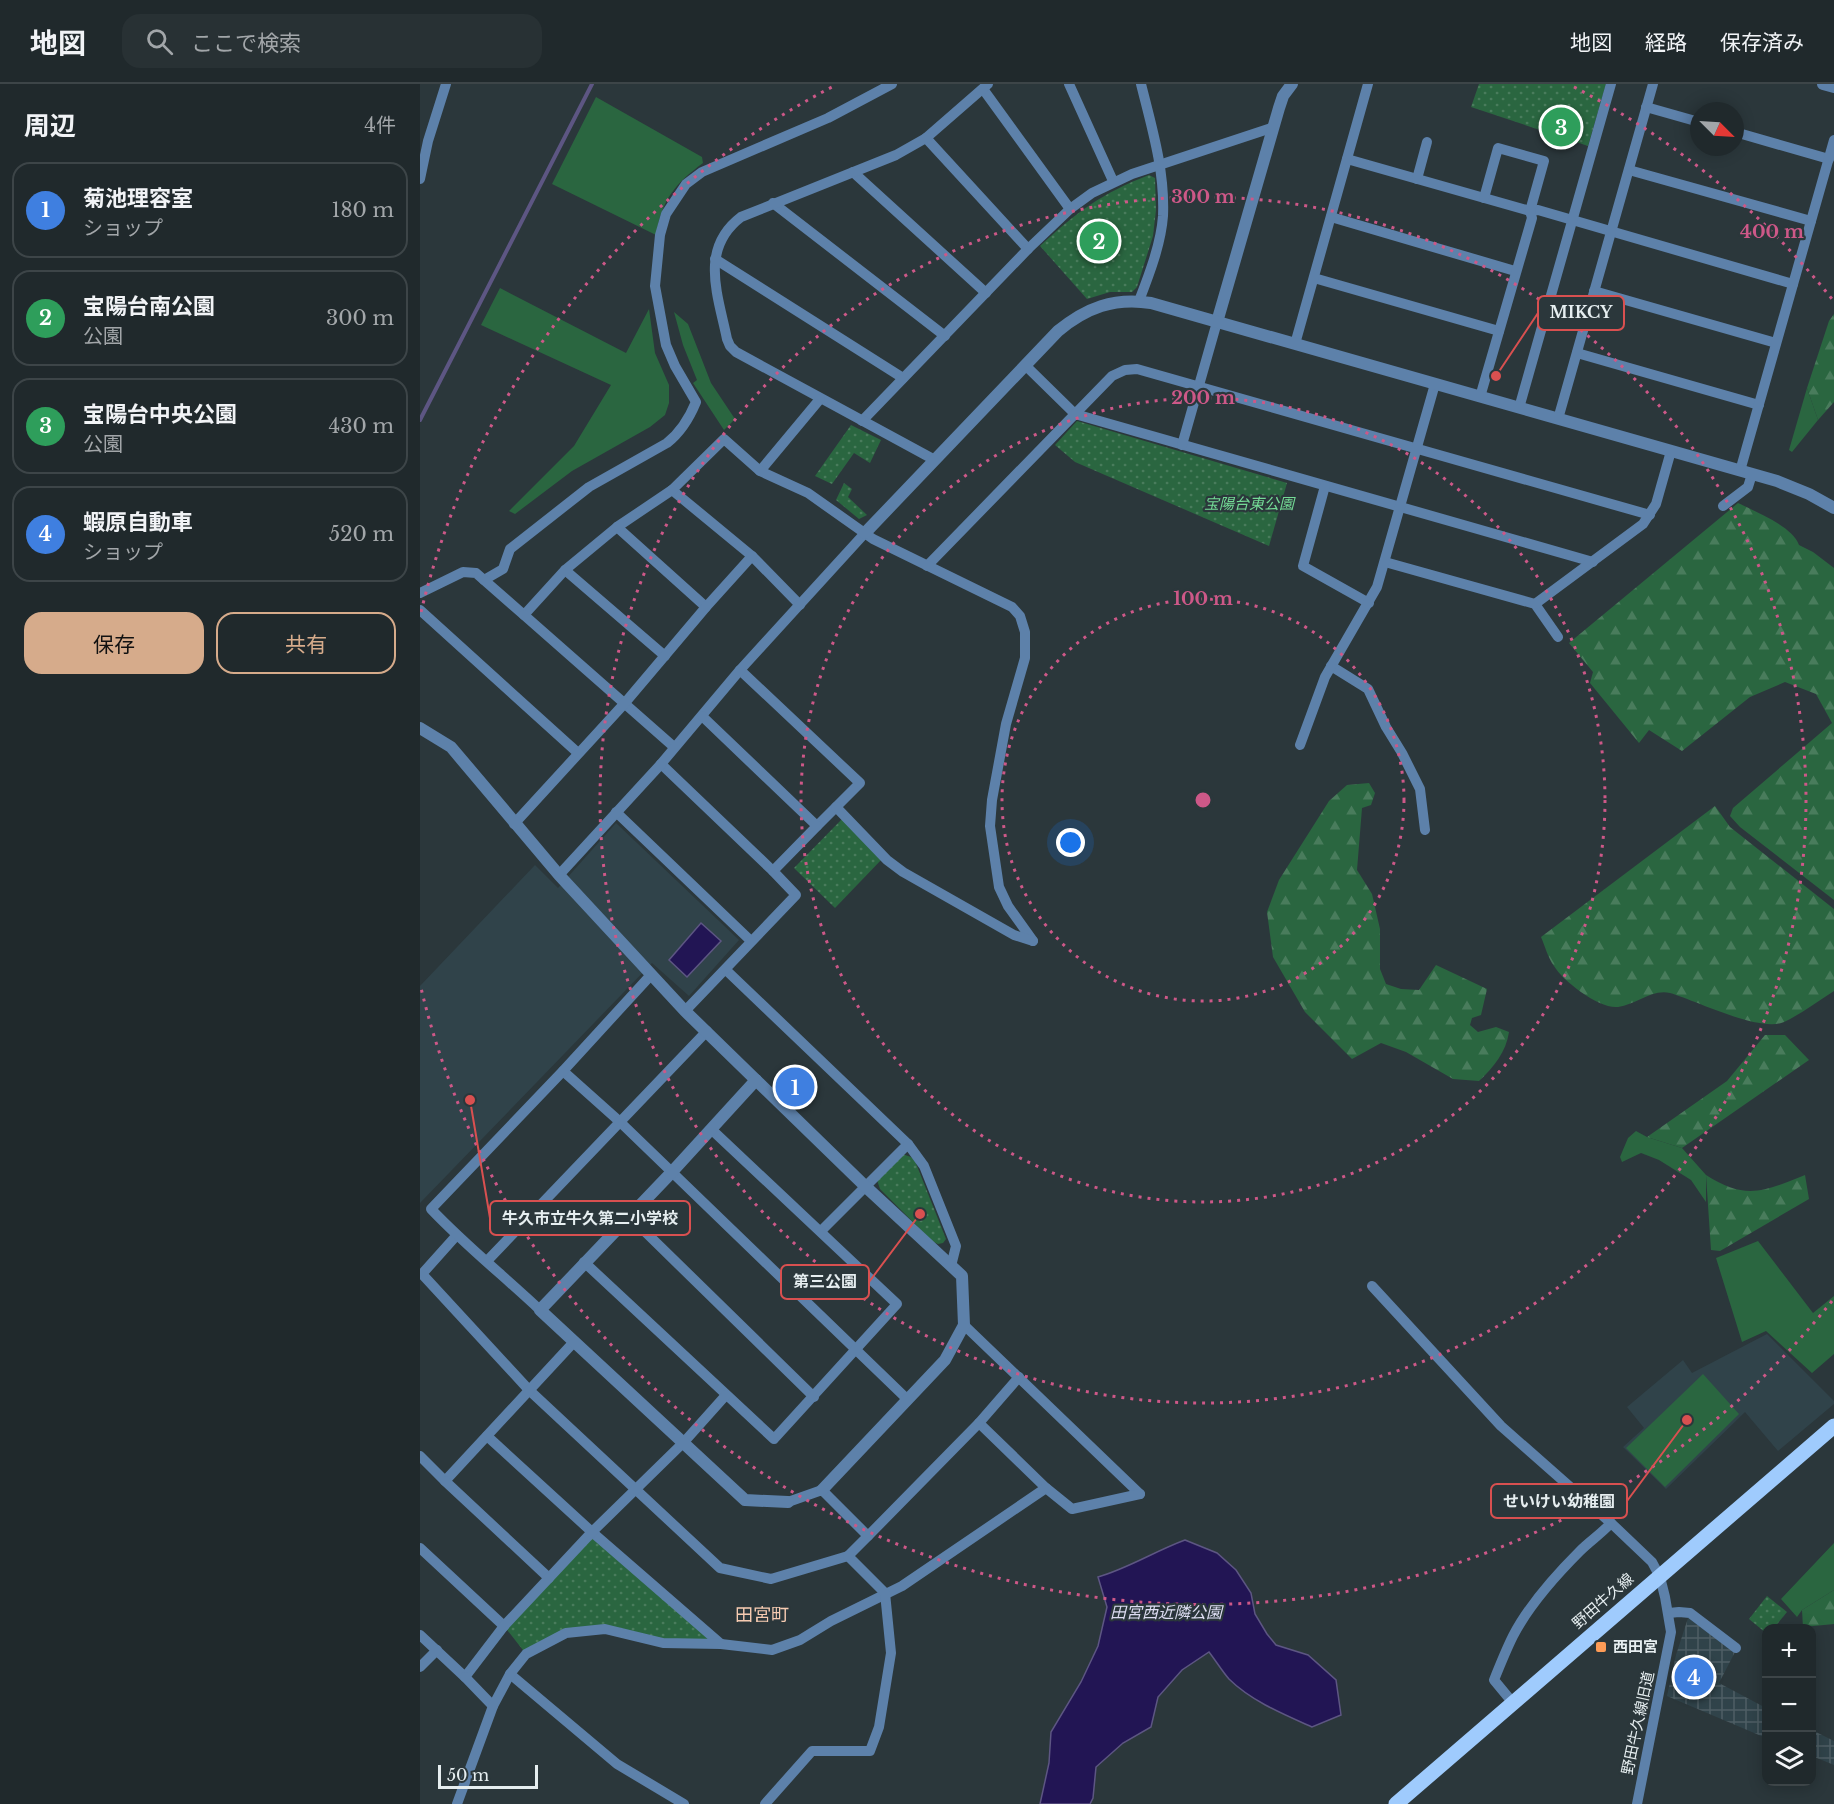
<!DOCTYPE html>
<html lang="ja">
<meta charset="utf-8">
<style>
:root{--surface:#20292c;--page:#283134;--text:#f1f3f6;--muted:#a2a6a9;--line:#3d4548;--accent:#d6ab8b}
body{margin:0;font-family:"Libre Baskerville","Noto Sans JP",serif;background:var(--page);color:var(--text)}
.controls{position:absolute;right:18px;bottom:18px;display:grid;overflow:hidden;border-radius:12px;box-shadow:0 3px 15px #0003}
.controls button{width:54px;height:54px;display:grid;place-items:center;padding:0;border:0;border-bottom:2px solid var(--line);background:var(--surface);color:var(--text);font:30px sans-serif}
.compass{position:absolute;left:1270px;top:18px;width:54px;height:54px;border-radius:50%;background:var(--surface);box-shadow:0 3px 15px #0003;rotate:114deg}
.scale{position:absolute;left:18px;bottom:15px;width:100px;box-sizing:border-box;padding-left:6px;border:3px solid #e6eef0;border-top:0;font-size:16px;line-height:21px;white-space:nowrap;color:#e6eef0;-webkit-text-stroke:4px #2b373b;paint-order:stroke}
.you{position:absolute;left:651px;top:759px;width:21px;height:21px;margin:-15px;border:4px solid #fff;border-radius:50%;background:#1a73e8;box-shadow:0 0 0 9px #1a73e833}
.badge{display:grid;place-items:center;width:39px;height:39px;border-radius:50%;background:var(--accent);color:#fff;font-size:20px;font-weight:700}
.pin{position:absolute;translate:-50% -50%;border:3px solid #fff;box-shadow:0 2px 6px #0006}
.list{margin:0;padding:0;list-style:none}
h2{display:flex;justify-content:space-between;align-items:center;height:78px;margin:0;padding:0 24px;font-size:26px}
h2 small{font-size:20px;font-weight:400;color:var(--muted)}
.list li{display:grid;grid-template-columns:39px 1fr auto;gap:18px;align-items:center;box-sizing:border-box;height:96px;margin:0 12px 12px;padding:0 12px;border:2px solid var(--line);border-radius:18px}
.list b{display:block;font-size:22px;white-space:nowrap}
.list p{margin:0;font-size:20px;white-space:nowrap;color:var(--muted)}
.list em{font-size:20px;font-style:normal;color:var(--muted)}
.actions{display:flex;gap:12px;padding:18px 24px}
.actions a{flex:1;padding:14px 0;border:2px solid var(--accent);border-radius:18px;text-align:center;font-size:21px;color:var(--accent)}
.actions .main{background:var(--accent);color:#111}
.icon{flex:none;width:33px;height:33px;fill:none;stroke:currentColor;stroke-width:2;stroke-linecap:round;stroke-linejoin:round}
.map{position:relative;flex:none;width:1414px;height:1720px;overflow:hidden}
header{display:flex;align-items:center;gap:36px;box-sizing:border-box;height:84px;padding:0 30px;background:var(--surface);border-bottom:2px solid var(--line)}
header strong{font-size:28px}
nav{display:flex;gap:33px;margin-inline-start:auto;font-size:21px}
.search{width:420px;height:54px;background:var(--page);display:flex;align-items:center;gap:15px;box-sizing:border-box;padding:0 21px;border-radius:18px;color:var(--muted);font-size:22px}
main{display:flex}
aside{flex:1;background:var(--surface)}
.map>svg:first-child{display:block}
.built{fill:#30434a}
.industrial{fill:url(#industrial-grid)}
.grass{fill:#2a6640}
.forest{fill:url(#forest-firs)}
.park{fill:url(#park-dots)}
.water{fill:#221554;stroke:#5d5683;stroke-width:1.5}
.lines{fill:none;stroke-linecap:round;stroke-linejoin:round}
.stream{stroke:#5d5683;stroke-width:4}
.minor{stroke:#5d81aa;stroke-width:10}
.tertiary{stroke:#5d81aa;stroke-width:12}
.primary{stroke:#9fcbfd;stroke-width:15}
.ring{fill:none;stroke:#cd5888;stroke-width:3;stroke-dasharray:3 6}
.poi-dot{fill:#fe9c57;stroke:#2b373b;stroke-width:2}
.labels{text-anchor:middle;stroke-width:4.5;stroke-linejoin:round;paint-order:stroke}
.park-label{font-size:15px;font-style:italic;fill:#74db96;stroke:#2b373b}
.street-label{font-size:15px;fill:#e6eef0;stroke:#2b373b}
.poi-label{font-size:15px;font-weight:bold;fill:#e6eef0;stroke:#2b373b;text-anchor:start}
.water-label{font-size:16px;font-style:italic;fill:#ddddf2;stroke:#2b373b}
.quarter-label{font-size:18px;fill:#f6cbb1;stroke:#2b373b}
.centre{fill:#cd5888;stroke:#2b373b;stroke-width:3}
.ring-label{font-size:18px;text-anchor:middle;font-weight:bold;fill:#cd5888;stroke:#2b373b;stroke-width:4.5;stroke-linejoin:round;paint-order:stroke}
.leader{fill:none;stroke:#d95050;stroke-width:2}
.callout-dot{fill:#d95050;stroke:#2b373b;stroke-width:2}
.callout{fill:#2b373b;stroke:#d95050;stroke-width:2}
.callout-label{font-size:16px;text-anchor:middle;font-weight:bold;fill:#e6eef0}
</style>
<header>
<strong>地図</strong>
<div class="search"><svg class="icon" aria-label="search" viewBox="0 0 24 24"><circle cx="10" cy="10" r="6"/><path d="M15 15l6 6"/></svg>ここで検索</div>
<nav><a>地図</a><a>経路</a><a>保存済み</a></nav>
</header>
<main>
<aside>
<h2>周辺<small>4件</small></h2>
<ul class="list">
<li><span class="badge" style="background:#3f7fe0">1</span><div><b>菊池理容室</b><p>ショップ</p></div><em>180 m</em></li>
<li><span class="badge" style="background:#2e9e5b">2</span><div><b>宝陽台南公園</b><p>公園</p></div><em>300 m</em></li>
<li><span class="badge" style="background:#2e9e5b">3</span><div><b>宝陽台中央公園</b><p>公園</p></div><em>430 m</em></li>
<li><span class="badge" style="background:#3f7fe0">4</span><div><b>蝦原自動車</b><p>ショップ</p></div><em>520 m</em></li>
</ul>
<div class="actions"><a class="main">保存</a><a>共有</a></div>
</aside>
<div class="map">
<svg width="1414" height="1720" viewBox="0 0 1414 1720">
<defs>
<pattern id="industrial-grid" width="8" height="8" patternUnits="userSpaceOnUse" patternTransform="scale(1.5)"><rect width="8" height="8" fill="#30434a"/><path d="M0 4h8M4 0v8" fill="none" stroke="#4e5e64"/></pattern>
<pattern id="forest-firs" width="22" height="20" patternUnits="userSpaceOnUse" patternTransform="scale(1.5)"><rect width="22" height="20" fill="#2a6640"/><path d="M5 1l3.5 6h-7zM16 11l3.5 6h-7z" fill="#497c5c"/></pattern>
<pattern id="park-dots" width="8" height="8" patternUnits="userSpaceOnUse" patternTransform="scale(1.5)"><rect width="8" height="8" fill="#2a6640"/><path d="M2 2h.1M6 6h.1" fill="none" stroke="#497c5c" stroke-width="1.8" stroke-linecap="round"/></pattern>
</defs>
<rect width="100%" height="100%" fill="#2b373b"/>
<g class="built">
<path d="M 196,739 L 319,856 L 269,912 L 232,879 L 0,1119 L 0,902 L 115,781 L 138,804 Z"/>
<path d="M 377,987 L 391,1002 L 374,1019 L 362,1005 Z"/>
<path d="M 1347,1250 L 1414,1317 L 1414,1320 L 1358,1367 L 1325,1328 L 1246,1405 L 1203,1363 L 1224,1344 L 1207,1323 L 1263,1276 L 1272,1289 Z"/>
</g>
<g class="industrial">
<path d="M 1268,1534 L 1315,1568 L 1299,1599 L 1346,1624 L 1346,1654 L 1247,1612 L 1256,1571 Z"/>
<path d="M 1392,1646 L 1414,1657 L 1414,1681 L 1392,1672 Z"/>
</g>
<g class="grass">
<path d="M 176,13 L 282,73 L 283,79 C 255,100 242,115 236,151 L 132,100 Z"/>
<path d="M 80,204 L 206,269 L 229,225 L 235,269 L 249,301 L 249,319 L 245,331 L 230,343 L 152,387 L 95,430 L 89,427 L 154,362 L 191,301 L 61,241 Z"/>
<path d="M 254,228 L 268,240 L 291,299 L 315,335 L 304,346 L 273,299 L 277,296 L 263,261 Z"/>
<path d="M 1387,304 L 1398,336 L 1372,368 L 1369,366 Z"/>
<path d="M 1216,1047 L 1227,1053 L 1262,1064 L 1286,1091 L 1286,1118 L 1271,1096 L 1239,1076 L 1221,1069 L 1202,1078 L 1200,1073 L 1208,1054 Z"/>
<path d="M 1338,1157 L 1393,1229 L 1414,1212 L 1414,1270 L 1392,1289 L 1346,1247 L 1322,1258 L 1296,1174 Z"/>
<path d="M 1283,1290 L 1319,1330 L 1245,1403 L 1206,1364 Z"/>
<path d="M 1414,1459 L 1414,1506 L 1382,1526 L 1377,1533 L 1361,1515 Z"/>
</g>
<g class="forest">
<path d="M 1414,230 L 1414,318 L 1398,336 L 1387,304 L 1409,237 Z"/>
<path d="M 1318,419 C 1336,428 1372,442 1379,461 L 1393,468 L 1414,484 L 1414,816 L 1320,743 L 1310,732 L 1313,724 L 1412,639 L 1396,610 L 1365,598 L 1330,613 L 1262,667 L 1229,646 L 1219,659 L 1170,599 L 1173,588 L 1149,559 Z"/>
<path d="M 949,699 L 955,709 L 951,721 L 942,724 L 937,786 L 952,810 L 960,845 L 960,885 L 966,900 L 981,905 L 999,906 L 1016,881 L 1067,905 L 1061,931 L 1052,934 L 1050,941 L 1058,948 L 1076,943 L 1089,948 C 1086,968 1074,983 1059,997 L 1033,995 L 986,968 L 961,959 L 932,975 L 885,928 L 853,873 L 847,828 L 859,796 L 909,717 L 927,701 Z"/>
<path d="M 1295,722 L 1310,743 L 1414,825 L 1414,907 C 1398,917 1381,930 1364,938 C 1340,949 1275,916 1250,909 C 1231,905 1216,921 1198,923 C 1179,925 1143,897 1134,882 C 1128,874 1125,862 1121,853 Z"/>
<path d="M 1345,951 L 1365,951 L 1389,976 L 1262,1064 L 1227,1053 L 1307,997 Z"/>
<path d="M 1286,1091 C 1326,1117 1345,1107 1385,1091 L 1389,1115 L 1300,1167 L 1291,1166 Z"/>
<path d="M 1414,1506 L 1414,1540 L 1383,1543 L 1382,1526 Z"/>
</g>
<g class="park">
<path d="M 1059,0 L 1186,0 L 1168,62 L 1051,23 Z"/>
<path d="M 729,91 L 735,94 L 736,126 L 733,152 L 717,203 L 712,208 L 690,208 L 667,215 L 620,162 C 657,128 682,109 729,91 Z"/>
<path d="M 657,337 L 867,399 L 849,462 L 655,378 L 635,361 Z"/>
<path d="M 431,341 L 461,356 L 450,379 L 434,369 L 412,400 L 395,392 Z"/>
<path d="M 424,399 L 432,405 L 428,413 L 447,431 L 439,435 L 416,416 Z"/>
<path d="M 424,733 L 463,774 L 415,824 L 374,784 Z"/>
<path d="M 482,1070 L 491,1073 L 495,1077 L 526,1155 L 523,1159 L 518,1160 L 512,1157 L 460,1105 L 457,1096 Z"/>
<path d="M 172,1448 L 301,1560 L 243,1559 L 185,1545 L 146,1549 L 106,1570 L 84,1542 Z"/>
<path d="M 1347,1512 L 1367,1528 L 1354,1544 L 1346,1544 L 1346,1549 L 1329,1535 Z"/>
</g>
<g class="water">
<path d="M 281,839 L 301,857 L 267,893 L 249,876 Z"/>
<path d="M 765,1456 L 797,1469 L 816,1486 L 831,1509 L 835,1530 L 847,1550 L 856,1561 L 888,1571 L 916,1596 L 921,1631 L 892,1643 C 865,1631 831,1617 809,1595 C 802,1587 796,1577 789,1568 L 762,1586 L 738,1613 L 731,1643 L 703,1659 L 676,1683 L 673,1714 L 670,1720 L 620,1720 L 629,1679 L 631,1648 L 661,1598 L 678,1562 L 687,1523 L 678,1493 C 709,1484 735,1467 765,1456 Z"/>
</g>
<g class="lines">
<path class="stream" d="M 0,336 L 172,0"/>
<g class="minor">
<path d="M 649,0 L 693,97"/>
<path d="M 563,5 L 650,125"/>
<path d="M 1226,23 L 1279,38"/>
<path d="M 1315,48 L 1409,75"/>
<path d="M 506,54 L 608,165"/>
<path d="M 927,75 L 1110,127 L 1118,126 L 1373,200"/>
<path d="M 1209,86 L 1391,137"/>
<path d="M 433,88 L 566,209"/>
<path d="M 0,95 L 8,57 L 26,0"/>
<path d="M 997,95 L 1007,58"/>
<path d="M 353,119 L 525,252"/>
<path d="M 911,133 L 1095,187"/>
<path d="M 295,175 L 483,294"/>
<path d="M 894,194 L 1079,247"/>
<path d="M 1174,207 L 1356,259"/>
<path d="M 719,217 C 729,191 741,160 743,132 C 745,87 732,44 721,0"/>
<path d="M 875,260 L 948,0"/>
<path d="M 1157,269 L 1339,321"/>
<path d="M 605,281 L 655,330 L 1173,478"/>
<path d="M 1060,313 L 1112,134 L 1110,127 L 1124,77 L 1078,64 L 1064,114"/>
<path d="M 1099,324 L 1191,0"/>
<path d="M 1138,335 L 1233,0"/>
<path d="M 442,337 L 608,165 L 650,125 L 672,109 L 712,90 L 854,43"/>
<path d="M 762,361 L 797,238"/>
<path d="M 513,375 L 316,268 L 310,262 L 307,255 C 298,211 279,165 321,133 L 476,71 L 506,54 L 568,0"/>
<path d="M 340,387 L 400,315"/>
<path d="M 1320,387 L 1414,56"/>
<path d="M 905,402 L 883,482 L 949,519"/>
<path d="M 252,406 L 332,472 L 380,521"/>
<path d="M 1303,422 L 1328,403 L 1332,390"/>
<path d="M 197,443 L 286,523"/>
<path d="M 965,478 L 1115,520 L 1138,553"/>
<path d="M 507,482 L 692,292 L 705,286 L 717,285 L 1230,431"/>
<path d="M 145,486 L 245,572"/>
<path d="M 64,496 L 83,485 L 90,465 L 169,403 L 247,359 C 261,348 269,335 276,318 L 255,282 L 246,261 L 235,202 L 240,151 L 246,130 L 266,100 L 282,88 L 408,34 L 472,0"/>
<path d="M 0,509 L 43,488 L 56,489 L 104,531 L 145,486 L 197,443 L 252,406 L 304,355 L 340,387 L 388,409 L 453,455 L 592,523 L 600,532 L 605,548 L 605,574 L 586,640 L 572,716 L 570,742 L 579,803 L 588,822 L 613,857"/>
<path d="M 1115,520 L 1223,440 L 1236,420 L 1251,367"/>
<path d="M 0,526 L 158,669"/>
<path d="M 104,531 L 254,663"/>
<path d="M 911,582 L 948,605 L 966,643 L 982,669 L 1000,705 L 1005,746"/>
<path d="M 320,586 L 440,699 L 397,742"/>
<path d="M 880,661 L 905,593 L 957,503 L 1015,300"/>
<path d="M 241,680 L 353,787"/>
<path d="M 416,723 L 467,776 L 483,788 L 594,851 L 613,857"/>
<path d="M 196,728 L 331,857"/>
<path d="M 94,740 L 204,620 L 286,523 L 332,472"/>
<path d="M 139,791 L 241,680 L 320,586 L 445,449"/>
<path d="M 306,886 L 488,1060 L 401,1147"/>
<path d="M 265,927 L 376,811 L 353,787 L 397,742 L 282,632"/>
<path d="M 143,987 L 199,1037 L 487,1315"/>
<path d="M 488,1060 L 504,1082 L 536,1162 L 531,1182"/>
<path d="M 209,1132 L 394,1313"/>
<path d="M 36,1152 L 2,1190 L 109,1306 L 300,1484 L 351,1495 L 428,1472"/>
<path d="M 67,1177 L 287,947"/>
<path d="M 164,1178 L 354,1355 L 477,1220 L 291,1045"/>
<path d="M 952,1202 L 1081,1342 L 1191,1439 L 1232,1478 L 1240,1493 L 1245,1513 L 1251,1548 L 1217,1720"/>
<path d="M 120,1226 C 84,1192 45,1161 11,1125 L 143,987 L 230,892"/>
<path d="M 544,1241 L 720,1410"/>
<path d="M 559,1339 L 626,1404 L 652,1425 L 720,1410"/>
<path d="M 67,1352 L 172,1448 L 301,1560"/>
<path d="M 0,1372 L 25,1397 L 153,1259"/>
<path d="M 25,1397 L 129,1494"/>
<path d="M 448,1452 L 559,1339 L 599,1293"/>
<path d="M 0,1464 L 84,1542"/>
<path d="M 1249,1529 L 1259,1528 L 1270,1529 L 1316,1564"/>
<path d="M 0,1551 L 45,1593 L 84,1542 L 172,1448 L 264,1358 L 306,1311"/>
<path d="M 0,1583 L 17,1566"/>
<path d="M 90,1590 L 197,1680 L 264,1720"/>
<path d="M 45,1593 L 73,1622"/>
<path d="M 1093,1619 L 1074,1596 C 1080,1581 1086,1566 1093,1552 C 1109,1521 1135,1492 1160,1467 C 1170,1457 1181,1450 1191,1439"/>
<path d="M 37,1720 L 73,1622 L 90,1590 L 106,1570 L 146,1549 L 185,1545 L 243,1559 L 301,1560 L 352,1566 L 380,1556 L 411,1537 L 482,1502 L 626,1404"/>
<path d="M 345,1720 L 392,1667 L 450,1667 L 459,1643 L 471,1569 L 465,1509 L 428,1472 L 448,1452 L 402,1406 L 368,1418"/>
</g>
<g class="tertiary">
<path d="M 1403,0 L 1414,3"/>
<path d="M 797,238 L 859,24 L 863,12 L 872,0"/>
<path d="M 445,449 L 638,247 C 666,224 694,213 731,219 L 1357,397 L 1389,410 L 1414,424"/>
<path d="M 0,644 L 31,663 L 139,791 L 265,927 L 446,1103 L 542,1192 L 544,1241 L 525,1276 L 402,1406"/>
<path d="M 336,996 L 251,1089 L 120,1226 L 325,1416 L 368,1418"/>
</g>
<path class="primary" d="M 976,1720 L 1414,1342"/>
</g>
<g class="ring">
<circle cx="783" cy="716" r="201"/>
<circle cx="783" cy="716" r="402"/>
<circle cx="783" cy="716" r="603"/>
<path d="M1412 1217A804 804 0 0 1 1 904M1 528A804 804 0 0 1 412 3M1154 3A804 804 0 0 1 1412 215"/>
</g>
<rect class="poi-dot" x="1175" y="1557" width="12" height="12" rx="3"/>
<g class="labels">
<g class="park-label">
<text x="829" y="425">宝陽台東公園</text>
</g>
<g class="street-label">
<text transform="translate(1183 1517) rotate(-41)" y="5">野田牛久線</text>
<text transform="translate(1218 1639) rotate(-78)" y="5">野田牛久線旧道</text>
</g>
<g class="poi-label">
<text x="1193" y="1568">西田宮</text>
</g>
<g class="water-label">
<text x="746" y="1534">田宮西近隣公園</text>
</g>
<g class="quarter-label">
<text x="342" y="1537">田宮町</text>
</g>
</g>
<circle cx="783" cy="716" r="9" class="centre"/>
<g class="ring-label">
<text x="783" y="119">300 m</text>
<text x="1352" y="154">400 m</text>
<text x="783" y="320">200 m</text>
<text x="783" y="521">100 m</text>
</g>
<path class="leader" d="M1076 292L1118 229M50 1016L70 1134M500 1130L449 1198M1267 1336L1207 1417"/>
<g class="callout-dot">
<circle cx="1076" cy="292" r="6"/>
<circle cx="50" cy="1016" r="6"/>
<circle cx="500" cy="1130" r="6"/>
<circle cx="1267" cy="1336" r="6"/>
</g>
<g class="callout">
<rect x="1118" y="212" width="86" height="34" rx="6"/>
<rect x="70" y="1117" width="200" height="34" rx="6"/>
<rect x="361" y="1181" width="88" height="34" rx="6"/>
<rect x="1071" y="1400" width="136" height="34" rx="6"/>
</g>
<g class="callout-label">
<text x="1161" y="234">MIKCY</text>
<text x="170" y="1140">牛久市立牛久第二小学校</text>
<text x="405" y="1203">第三公園</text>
<text x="1139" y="1423">せいけい幼稚園</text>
</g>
</svg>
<div class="controls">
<button>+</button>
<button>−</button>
<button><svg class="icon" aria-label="layers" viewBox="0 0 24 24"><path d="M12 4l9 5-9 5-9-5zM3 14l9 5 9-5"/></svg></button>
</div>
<svg class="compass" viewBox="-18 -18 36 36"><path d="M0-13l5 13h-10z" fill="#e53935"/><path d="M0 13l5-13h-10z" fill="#a2a6a9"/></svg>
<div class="scale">50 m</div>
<div class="you"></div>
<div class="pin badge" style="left:375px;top:1003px;background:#3f7fe0">1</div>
<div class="pin badge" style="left:679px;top:157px;background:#2e9e5b">2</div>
<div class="pin badge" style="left:1141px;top:43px;background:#2e9e5b">3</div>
<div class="pin badge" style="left:1274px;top:1593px;background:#3f7fe0">4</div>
</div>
</main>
